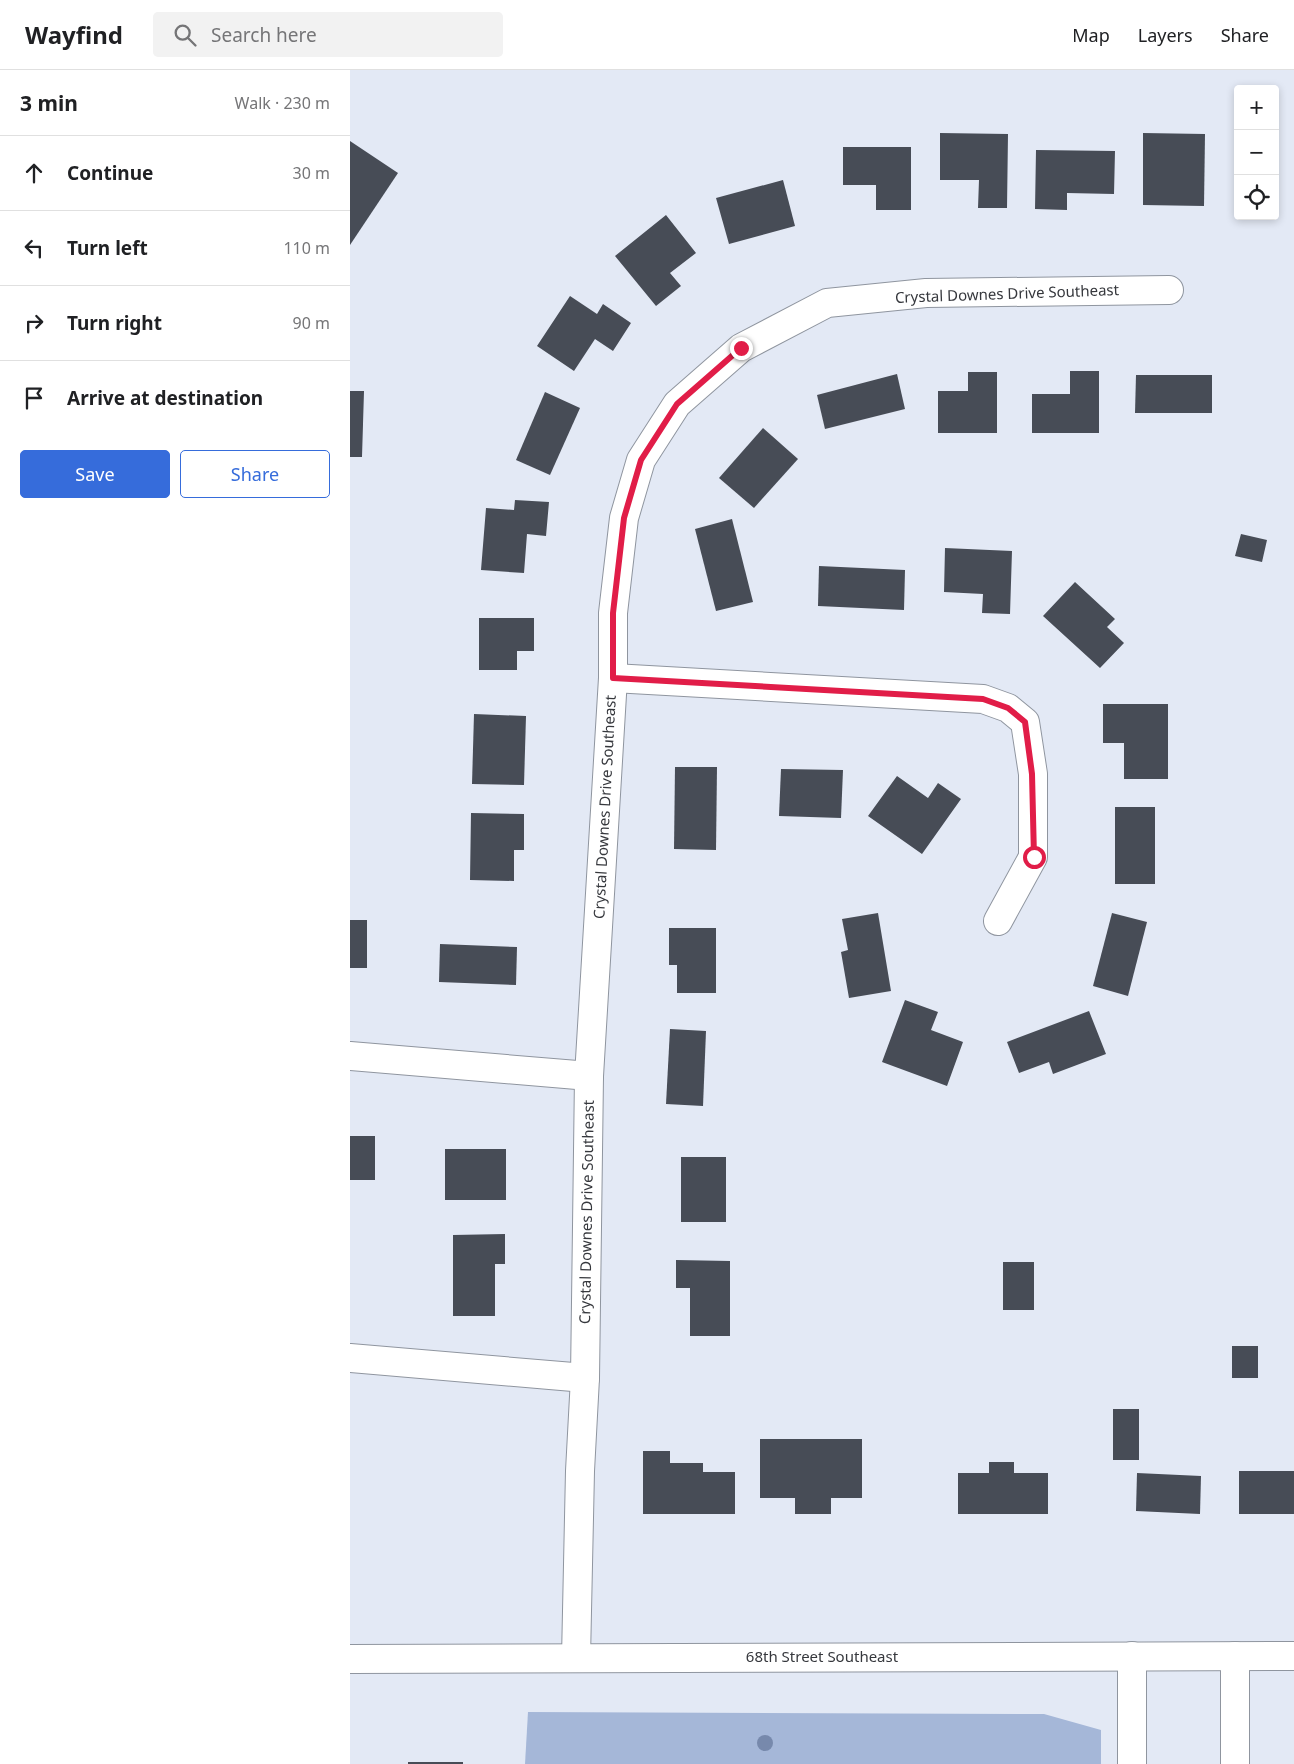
<!DOCTYPE html>
<meta charset="utf-8">
<style>
:root{--surface:#fff;--page:#f2f2f2;--text:#202124;--muted:#757577;--line:#e0e0e0;--accent:#366cdb}
body{margin:0;font-family:"Noto Sans",sans-serif;background:var(--page);color:var(--text)}
.controls{position:absolute;right:15px;top:15px;display:grid;overflow:hidden;border-radius:5px;box-shadow:0 2px 8px #0003}
.controls button{width:45px;height:45px;display:grid;place-items:center;padding:0;border:0;border-bottom:1px solid var(--line);background:var(--surface);color:var(--text);font:25px sans-serif}
.stop{position:absolute;width:15px;height:15px;margin:-11px;border:4px solid #e11d48;border-radius:50%;background:#fff}
.stop.end{background:#e11d48;border-color:#fff;box-shadow:0 1px 5px #0008}
.list{margin:0;padding:0;list-style:none}
h2{display:flex;justify-content:space-between;align-items:center;height:65px;margin:0;padding:0 20px;font-size:21px}
h2 small{font-size:16px;font-weight:400;color:var(--muted)}
.list li{display:grid;grid-template-columns:32px 1fr auto;gap:15px;align-items:center;box-sizing:border-box;height:75px;padding:0 20px;border-top:1px solid var(--line)}
.list b{display:block;font-size:19px;white-space:nowrap}
.list em{font-size:16px;font-style:normal;color:var(--muted)}
.actions{display:flex;gap:10px;padding:15px 20px}
.actions a{flex:1;padding:11px 0;border:1px solid var(--accent);border-radius:5px;text-align:center;font-size:18px;color:var(--accent)}
.actions .main{background:var(--accent);color:#fff}
.icon{flex:none;width:28px;height:28px;fill:none;stroke:currentColor;stroke-width:2;stroke-linecap:round;stroke-linejoin:round}
.map{position:relative;flex:none;width:944px;height:1694px;overflow:hidden}
header{display:flex;align-items:center;gap:30px;box-sizing:border-box;height:70px;padding:0 25px;background:var(--surface);border-bottom:1px solid var(--line)}
header strong{font-size:24px}
nav{display:flex;gap:28px;margin-inline-start:auto;font-size:18px}
.search{width:350px;height:45px;background:var(--page);display:flex;align-items:center;gap:12px;box-sizing:border-box;padding:0 18px;border-radius:5px;color:var(--muted);font-size:19px}
main{display:flex}
aside{flex:1;background:var(--surface)}
.map>svg:first-child{display:block}
.green{fill:#a5b7d8}
.building{fill:#474c56}
.lines{fill:none;stroke-linecap:round;stroke-linejoin:round}
.minor-casing{stroke:#8f959f;stroke-width:30}
.minor{stroke:#fff;stroke-width:28}
.tree{fill:#7789ac}
.route{stroke:#e11d48;stroke-width:6}
.labels{text-anchor:middle;stroke-width:5;stroke-linejoin:round;paint-order:stroke}
.street-label{font-size:15px;fill:#36383d;stroke:#fff}
</style>
<header>
<strong>Wayfind</strong>
<div class="search"><svg class="icon" aria-label="search" viewBox="0 0 24 24"><circle cx="10" cy="10" r="6"/><path d="M15 15l6 6"/></svg>Search here</div>
<nav><a>Map</a><a>Layers</a><a>Share</a></nav>
</header>
<main>
<aside>
<h2>3 min<small>Walk · 230 m</small></h2>
<ul class="list">
<li><svg class="icon" aria-label="ahead" viewBox="0 0 24 24"><path d="M12 20V5M6 11l6-6 6 6"/></svg><div><b>Continue</b></div><em>30 m</em></li>
<li><svg class="icon" aria-label="left" viewBox="0 0 24 24"><path d="M17 20v-9H6M10 6l-5 5 5 5"/></svg><div><b>Turn left</b></div><em>110 m</em></li>
<li><svg class="icon" aria-label="right" viewBox="0 0 24 24"><path d="M7 20v-9h11M14 6l5 5-5 5"/></svg><div><b>Turn right</b></div><em>90 m</em></li>
<li><svg class="icon" aria-label="arrive" viewBox="0 0 24 24"><path d="M6 21V4h12l-3 4 3 4H6"/></svg><div><b>Arrive at destination</b></div></li>
</ul>
<div class="actions"><a class="main">Save</a><a>Share</a></div>
</aside>
<div class="map">
<svg width="944" height="1694" viewBox="0 0 944 1694">
<rect width="100%" height="100%" fill="#e3e9f5"/>
<path class="green" d="M 178,1642 L 694,1644 L 751,1660 L 751,1694 L 175,1694 Z"/>
<g class="building">
<path d="M 590,63 L 658,64 L 657,138 L 628,138 L 629,110 L 590,110 Z"/>
<path d="M 793,63 L 855,64 L 854,136 L 793,135 Z"/>
<path d="M 0,71 L 48,103 L 0,175 Z"/>
<path d="M 493,77 L 561,77 L 561,140 L 526,140 L 526,115 L 493,115 Z"/>
<path d="M 686,80 L 765,81 L 764,124 L 717,123 L 717,140 L 685,139 Z"/>
<path d="M 433,110 L 445,156 L 379,174 L 366,128 Z"/>
<path d="M 316,145 L 346,183 L 320,203 L 331,216 L 306,236 L 265,186 Z"/>
<path d="M 220,226 L 247,244 L 253,234 L 281,253 L 263,281 L 245,269 L 224,301 L 187,276 Z"/>
<path d="M 720,301 L 749,301 L 749,363 L 682,363 L 682,324 L 720,324 Z"/>
<path d="M 618,302 L 647,302 L 647,363 L 588,363 L 588,321 L 618,321 Z"/>
<path d="M 547,304 L 555,339 L 475,359 L 467,325 Z"/>
<path d="M 786,305 L 862,305 L 862,343 L 785,343 Z"/>
<path d="M 0,321 L 14,321 L 12,387 L 0,387 Z"/>
<path d="M 195,322 L 230,338 L 200,405 L 166,390 Z"/>
<path d="M 413,358 L 448,389 L 404,438 L 369,408 Z"/>
<path d="M 165,430 L 199,432 L 196,466 L 177,464 L 174,503 L 131,500 L 136,438 L 164,440 Z"/>
<path d="M 382,449 L 403,532 L 366,541 L 345,459 Z"/>
<path d="M 891,464 L 917,470 L 912,492 L 885,486 Z"/>
<path d="M 595,478 L 662,481 L 660,544 L 632,543 L 633,524 L 594,522 Z"/>
<path d="M 469,496 L 555,500 L 554,540 L 468,536 Z"/>
<path d="M 725,512 L 765,549 L 757,557 L 774,573 L 750,598 L 693,546 Z"/>
<path d="M 129,548 L 184,548 L 184,581 L 167,581 L 167,600 L 129,600 Z"/>
<path d="M 753,634 L 818,634 L 818,709 L 774,709 L 774,673 L 753,673 Z"/>
<path d="M 124,644 L 176,646 L 174,715 L 122,714 Z"/>
<path d="M 325,697 L 367,697 L 366,780 L 324,779 Z"/>
<path d="M 431,699 L 493,700 L 491,748 L 429,746 Z"/>
<path d="M 547,706 L 578,728 L 588,713 L 611,729 L 572,784 L 518,746 Z"/>
<rect x="765" y="737" width="40" height="77"/>
<path d="M 121,743 L 174,744 L 174,780 L 164,780 L 164,811 L 120,810 Z"/>
<path d="M 528,843 L 541,921 L 499,928 L 491,882 L 498,880 L 492,849 Z"/>
<path d="M 762,843 L 797,852 L 778,926 L 743,916 Z"/>
<rect x="0" y="850" width="17" height="48"/>
<path d="M 319,858 L 366,858 L 366,923 L 327,923 L 327,895 L 319,895 Z"/>
<path d="M 90,874 L 167,877 L 166,915 L 89,912 Z"/>
<path d="M 555,930 L 588,942 L 581,960 L 613,972 L 597,1016 L 532,992 Z"/>
<path d="M 739,941 L 756,984 L 703,1004 L 699,992 L 669,1003 L 657,972 Z"/>
<path d="M 320,959 L 356,961 L 353,1036 L 316,1034 Z"/>
<rect x="0" y="1066" width="25" height="44"/>
<rect x="95" y="1079" width="61" height="51"/>
<rect x="331" y="1087" width="45" height="65"/>
<path d="M 155,1164 L 155,1194 L 145,1194 L 145,1246 L 103,1246 L 103,1165 Z"/>
<path d="M 326,1190 L 380,1191 L 380,1266 L 340,1266 L 340,1218 L 326,1218 Z"/>
<rect x="653" y="1192" width="31" height="48"/>
<rect x="882" y="1276" width="26" height="32"/>
<rect x="763" y="1339" width="26" height="51"/>
<path d="M 410,1369 L 512,1369 L 512,1428 L 481,1428 L 481,1444 L 445,1444 L 445,1428 L 410,1428 Z"/>
<path d="M 293,1381 L 320,1381 L 320,1393 L 353,1393 L 353,1402 L 385,1402 L 385,1444 L 293,1444 Z"/>
<path d="M 639,1392 L 664,1392 L 664,1403 L 698,1403 L 698,1444 L 608,1444 L 608,1403 L 639,1403 Z"/>
<rect x="889" y="1401" width="55" height="43"/>
<path d="M 787,1403 L 851,1406 L 850,1444 L 786,1441 Z"/>
<rect x="58" y="1692" width="55" height="2"/>
</g>
<g class="lines">
<g class="minor-casing">
<g id="minor">
<path d="M 263,608 L 633,629 L 658,638 L 675,652 L 683,704 L 683,787 L 648,851"/>
<path d="M 0,986 L 239,1006"/>
<path d="M 0,1288 L 235,1308"/>
<path d="M 782,1586 L 782,1694"/>
<path d="M 885,1586 L 885,1694"/>
<path d="M 226,1588 L 230,1401 L 235,1308 L 239,1006 L 263,608 L 263,543 L 274,448 L 291,390 L 327,334 L 391,278 L 477,233 L 576,223 L 819,220"/>
<path d="M 0,1589 L 944,1586"/>
</g>
</g>
<use href="#minor" class="minor"/>
</g>
<circle class="tree" cx="415" cy="1673" r="8"/>
<g class="lines">
<path class="route" d="M 391,278 L 327,334 L 291,390 L 274,448 L 263,543 L 263,608 L 633,629 L 658,638 L 675,652 L 682,704 L 684,787"/>
</g>
<g class="labels">
<g class="street-label">
<text transform="translate(657 224) rotate(-2)" y="5">Crystal Downes Drive Southeast</text>
<text transform="translate(255 737) rotate(-87)" y="5">Crystal Downes Drive Southeast</text>
<text transform="translate(237 1142) rotate(-89)" y="5">Crystal Downes Drive Southeast</text>
<text x="472" y="1592">68th Street Southeast</text>
</g>
</g>
</svg>
<div class="controls">
<button>+</button>
<button>−</button>
<button><svg class="icon" aria-label="locate" viewBox="0 0 24 24"><circle cx="12" cy="12" r="6"/><path d="M12 2v4M12 18v4M2 12h4M18 12h4"/></svg></button>
</div>
<div class="stop" style="left:684px;top:787px"></div>
<div class="stop end" style="left:391px;top:278px"></div>
</div>
</main>
